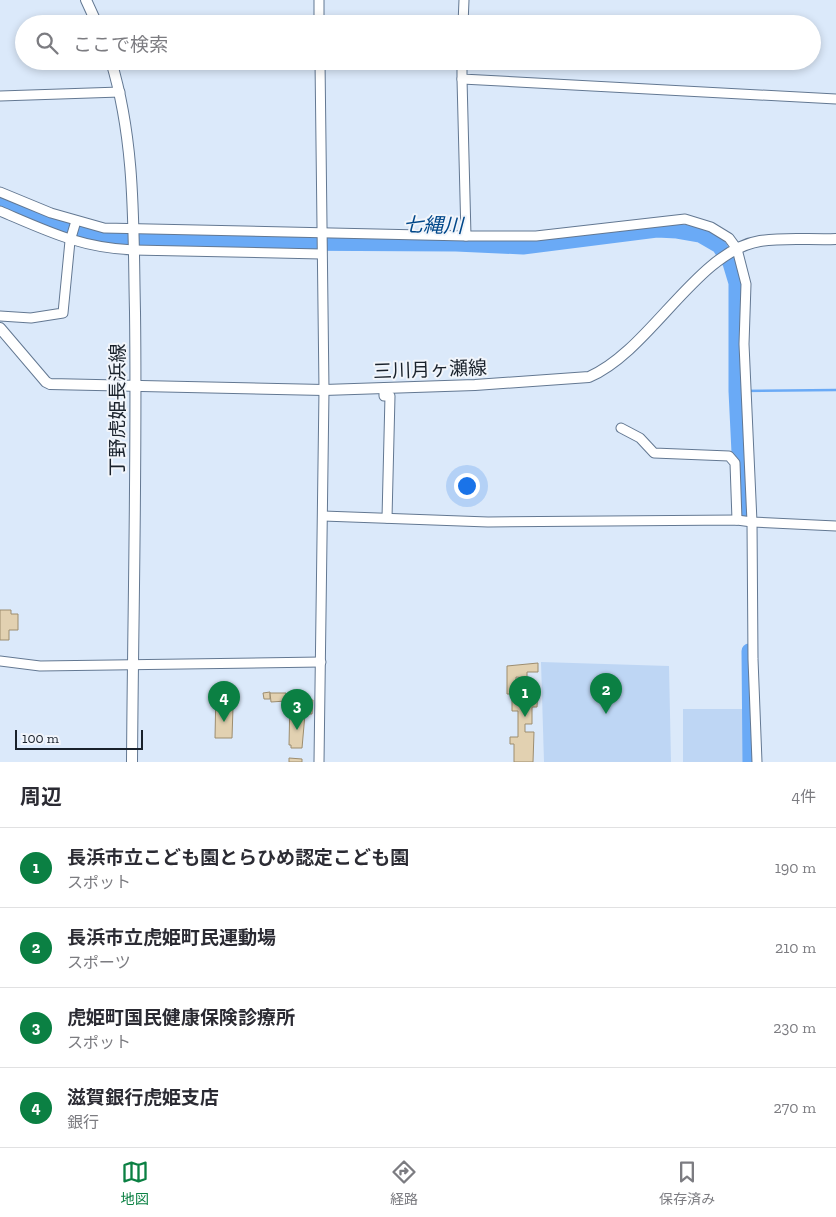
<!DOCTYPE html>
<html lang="ja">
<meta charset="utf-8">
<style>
:root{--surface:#fff;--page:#f7f7f7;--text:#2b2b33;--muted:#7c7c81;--line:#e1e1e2;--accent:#0b8043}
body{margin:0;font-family:"Zilla Slab","Noto Sans JP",serif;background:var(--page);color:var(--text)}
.scale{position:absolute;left:15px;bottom:12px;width:128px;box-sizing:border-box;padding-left:5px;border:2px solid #19212b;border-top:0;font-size:14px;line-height:18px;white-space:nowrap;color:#19212b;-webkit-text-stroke:4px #f1f5fb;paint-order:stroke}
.you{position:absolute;left:466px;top:485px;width:18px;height:18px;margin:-12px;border:4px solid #fff;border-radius:50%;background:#1a73e8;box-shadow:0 0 0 8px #1a73e833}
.badge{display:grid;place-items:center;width:32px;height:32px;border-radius:50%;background:var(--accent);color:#fff;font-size:16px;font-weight:700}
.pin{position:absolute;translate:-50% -41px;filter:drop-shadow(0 1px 2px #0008)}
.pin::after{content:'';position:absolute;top:26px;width:18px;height:15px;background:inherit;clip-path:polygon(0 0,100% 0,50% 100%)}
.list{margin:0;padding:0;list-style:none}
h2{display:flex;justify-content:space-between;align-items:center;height:65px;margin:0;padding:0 20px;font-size:21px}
h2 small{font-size:16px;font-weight:400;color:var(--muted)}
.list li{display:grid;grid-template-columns:32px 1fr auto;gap:15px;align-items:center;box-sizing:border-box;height:80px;padding:0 20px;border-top:1px solid var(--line)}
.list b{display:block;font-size:19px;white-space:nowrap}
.list p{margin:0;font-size:16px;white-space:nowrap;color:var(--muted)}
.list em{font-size:16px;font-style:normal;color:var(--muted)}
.icon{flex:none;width:28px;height:28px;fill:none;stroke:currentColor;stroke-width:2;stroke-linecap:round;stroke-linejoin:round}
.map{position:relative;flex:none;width:836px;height:762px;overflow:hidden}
.search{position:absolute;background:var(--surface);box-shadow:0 2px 8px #0003;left:15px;right:15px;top:15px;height:55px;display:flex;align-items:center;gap:12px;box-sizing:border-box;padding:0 18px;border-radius:28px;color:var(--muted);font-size:19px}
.sheet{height:385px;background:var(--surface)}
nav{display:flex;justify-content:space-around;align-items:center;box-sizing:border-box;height:70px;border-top:1px solid var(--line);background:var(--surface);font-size:14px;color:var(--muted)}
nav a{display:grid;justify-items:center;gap:2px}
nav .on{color:var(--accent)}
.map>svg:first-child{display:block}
.green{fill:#bed6f4}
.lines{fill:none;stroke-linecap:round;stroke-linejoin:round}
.stream{stroke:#6aaaf6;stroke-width:2.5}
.river{stroke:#6aaaf6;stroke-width:15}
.building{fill:#e2d1b1;stroke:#9d8d6f}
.minor-casing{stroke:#637892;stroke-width:11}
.major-casing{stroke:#637892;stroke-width:12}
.minor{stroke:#fff;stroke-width:9}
.major{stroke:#fff;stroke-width:10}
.labels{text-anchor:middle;stroke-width:4;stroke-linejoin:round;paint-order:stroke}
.street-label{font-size:19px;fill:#19212b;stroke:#f1f5fb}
.water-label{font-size:20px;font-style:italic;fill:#004789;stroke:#f1f5fb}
</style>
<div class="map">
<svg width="836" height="762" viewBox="0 0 836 762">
<rect width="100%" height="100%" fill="#dbe9fa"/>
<g class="green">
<path d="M 541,662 L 669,666 L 671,762 L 544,762 Z"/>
<path d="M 746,709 L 746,762 L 683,762 L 683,709 Z"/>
</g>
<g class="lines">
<path class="stream" d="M 736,391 L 836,390"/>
<g class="river">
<path d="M 0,202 L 51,224 L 113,239 L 259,243 L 456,244 L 523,247 L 657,230 L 677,231 L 700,235 L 719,246 L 730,263 L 736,283 L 736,391 L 742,514"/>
<path d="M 749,651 L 750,762"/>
</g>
</g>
<g class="building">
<path d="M 0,610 L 11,610 L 11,614 L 18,614 L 18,630 L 9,630 L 9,640 L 0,640 Z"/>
<path d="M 538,663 L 538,672 L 527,672 L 527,678 L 516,677 L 516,689 L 538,689 L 537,707 L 532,707 L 532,724 L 525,724 L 525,732 L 534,732 L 533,762 L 514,762 L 514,744 L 510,744 L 510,737 L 518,737 L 518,711 L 512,711 L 512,694 L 507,694 L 507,666 Z"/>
<path d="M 216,689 L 233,707 L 232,738 L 215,738 Z"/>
<path d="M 270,692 L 270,699 L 264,699 L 263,693 Z"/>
<path d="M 270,693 L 286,693 L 286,701 L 271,702 Z"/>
<path d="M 290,699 L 313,700 L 312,714 L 305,714 L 302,748 L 291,748 L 291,745 L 289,745 Z"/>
<path d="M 289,758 L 302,759 L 302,762 L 289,762 Z"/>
</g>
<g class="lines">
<g class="minor-casing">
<g id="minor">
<path d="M 319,0 L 319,24"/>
<path d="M 463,24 L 464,0"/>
<path d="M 462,61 L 462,79 L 836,99"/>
<path d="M 0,96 L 120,92"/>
<path d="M 0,192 L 51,213 L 104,228 L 466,236 L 462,79"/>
<path d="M 0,211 C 47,231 81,248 133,250 L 321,254"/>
<path d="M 466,236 L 536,236 L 685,219 L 711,227 L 729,238 L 737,249 L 746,284 L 744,344 L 752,522 L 836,526"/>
<path d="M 0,316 L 31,318 L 63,313 L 70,241 L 76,221"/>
<path d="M 384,388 L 384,396 L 390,396 L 387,518"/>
<path d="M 621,428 L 640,438 L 654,453 L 729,456 L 735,463 L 737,520"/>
<path d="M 323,516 L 488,522 L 737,520 L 752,522 L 753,659 L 757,762"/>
<path d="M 0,661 L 40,666 L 321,662"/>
<path d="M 319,762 L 324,390 L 320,61"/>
</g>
</g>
<g class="major-casing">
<g id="major">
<path d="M 86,0 L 97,24"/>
<path d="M 111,61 C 136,144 133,227 135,312 C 137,462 133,612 132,762"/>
<path d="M 0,328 L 46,382 L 50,384 L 324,390 L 475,385 L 589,377 C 650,351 697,251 760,241 C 784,237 811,240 836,239"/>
</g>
</g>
<use href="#minor" class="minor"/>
<use href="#major" class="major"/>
</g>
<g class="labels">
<g class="street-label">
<text transform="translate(430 369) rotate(-2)" y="7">三川月ヶ瀬線</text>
<text transform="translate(117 410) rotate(-90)" y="7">丁野虎姫長浜線</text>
</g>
<g class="water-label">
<text transform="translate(433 225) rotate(1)" y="7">七縄川</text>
</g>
</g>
</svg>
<div class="scale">100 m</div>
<div class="you"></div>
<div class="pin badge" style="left:525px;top:717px">1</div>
<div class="pin badge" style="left:606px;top:714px">2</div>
<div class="pin badge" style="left:297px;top:730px">3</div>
<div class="pin badge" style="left:224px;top:722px">4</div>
<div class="search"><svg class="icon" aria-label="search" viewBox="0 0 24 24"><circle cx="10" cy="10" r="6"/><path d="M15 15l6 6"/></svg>ここで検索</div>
</div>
<section class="sheet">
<h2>周辺<small>4件</small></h2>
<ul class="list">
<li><span class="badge">1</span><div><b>長浜市立こども園とらひめ認定こども園</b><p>スポット</p></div><em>190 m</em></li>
<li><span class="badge">2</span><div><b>長浜市立虎姫町民運動場</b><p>スポーツ</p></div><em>210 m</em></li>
<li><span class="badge">3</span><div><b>虎姫町国民健康保険診療所</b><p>スポット</p></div><em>230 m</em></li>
<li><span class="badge">4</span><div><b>滋賀銀行虎姫支店</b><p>銀行</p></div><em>270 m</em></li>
</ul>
</section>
<nav>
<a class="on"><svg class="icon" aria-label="map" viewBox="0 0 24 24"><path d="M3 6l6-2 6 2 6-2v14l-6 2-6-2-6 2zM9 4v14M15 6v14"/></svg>地図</a>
<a><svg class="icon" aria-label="directions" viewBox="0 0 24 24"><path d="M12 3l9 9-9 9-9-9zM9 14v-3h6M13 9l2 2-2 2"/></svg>経路</a>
<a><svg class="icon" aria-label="saved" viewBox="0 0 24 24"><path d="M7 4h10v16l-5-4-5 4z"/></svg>保存済み</a>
</nav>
